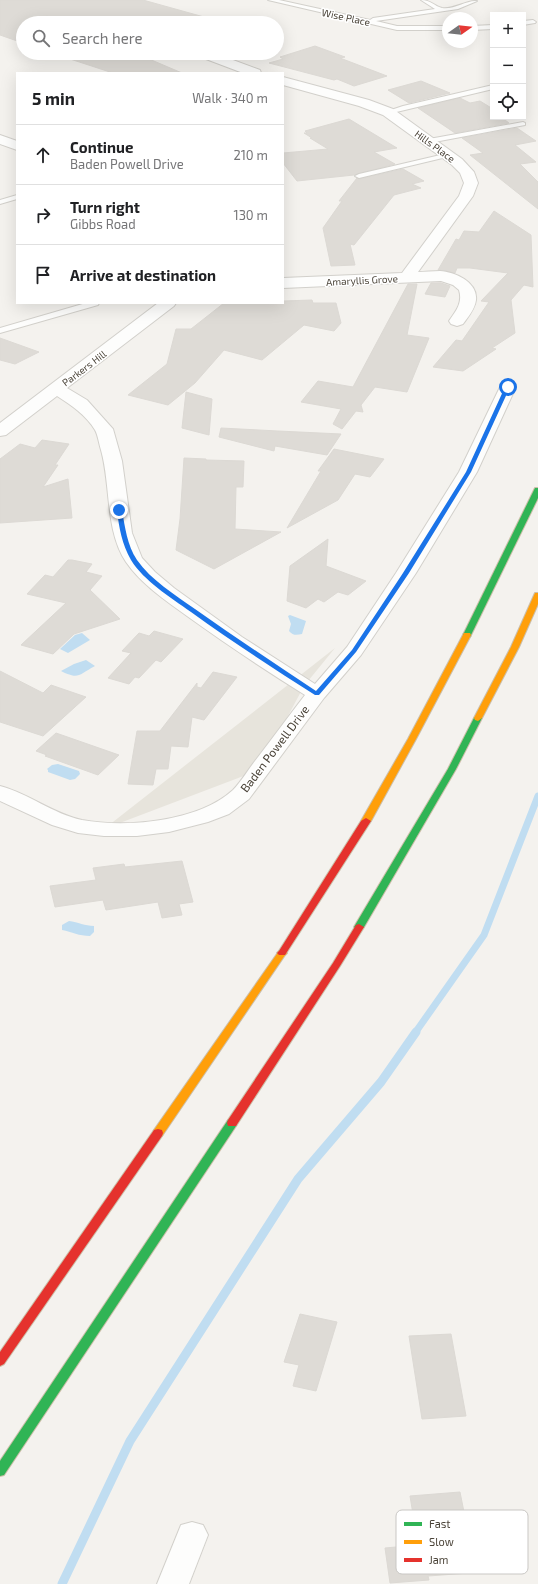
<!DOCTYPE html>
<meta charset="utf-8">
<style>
:root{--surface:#fff;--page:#f2f2f2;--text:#202124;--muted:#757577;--line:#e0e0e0}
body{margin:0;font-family:"Exo 2",sans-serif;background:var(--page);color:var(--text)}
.controls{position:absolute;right:12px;top:12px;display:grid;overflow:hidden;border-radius:0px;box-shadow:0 4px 16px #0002}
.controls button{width:36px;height:36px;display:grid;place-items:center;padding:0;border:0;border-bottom:1px solid var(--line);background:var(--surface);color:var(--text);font:20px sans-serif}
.compass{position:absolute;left:442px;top:12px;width:36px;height:36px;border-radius:50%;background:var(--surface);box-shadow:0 4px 16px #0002;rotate:75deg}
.stop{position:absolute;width:12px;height:12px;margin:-9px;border:3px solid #1a73e8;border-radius:50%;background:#fff}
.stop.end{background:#1a73e8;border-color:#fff;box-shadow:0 1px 4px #0008}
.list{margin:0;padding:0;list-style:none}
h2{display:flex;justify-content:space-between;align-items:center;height:52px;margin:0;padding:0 16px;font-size:17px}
h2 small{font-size:13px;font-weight:400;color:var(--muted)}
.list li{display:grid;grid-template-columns:26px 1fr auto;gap:12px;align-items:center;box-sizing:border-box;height:60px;padding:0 16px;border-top:1px solid var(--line)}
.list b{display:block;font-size:15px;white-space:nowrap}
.list p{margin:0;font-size:13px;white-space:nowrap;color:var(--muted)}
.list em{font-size:13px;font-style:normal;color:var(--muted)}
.icon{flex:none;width:22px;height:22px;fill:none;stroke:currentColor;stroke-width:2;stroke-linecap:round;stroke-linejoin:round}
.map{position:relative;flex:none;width:538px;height:1584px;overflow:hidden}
.search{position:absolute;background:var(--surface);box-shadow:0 4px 16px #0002;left:16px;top:16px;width:268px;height:44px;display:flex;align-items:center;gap:10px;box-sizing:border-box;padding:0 14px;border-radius:22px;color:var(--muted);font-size:15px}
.panel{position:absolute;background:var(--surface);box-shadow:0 4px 16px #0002;left:16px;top:72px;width:268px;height:232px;border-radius:0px}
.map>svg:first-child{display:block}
.residential{fill:#e7e4dc}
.water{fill:#c0ddf1}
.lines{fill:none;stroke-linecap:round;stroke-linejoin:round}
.stream-far1{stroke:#c0ddf1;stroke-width:7}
.stream{stroke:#c0ddf1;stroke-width:9}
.building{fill:#dedbd6;stroke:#dcd9d4}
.lane-casing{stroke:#d2d0cb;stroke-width:2}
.street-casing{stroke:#d2d0cb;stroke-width:2}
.fast-casing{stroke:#ccbfa9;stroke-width:2}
.slow-casing{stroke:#ccbfa9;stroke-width:2}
.jam-casing{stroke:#ccbfa9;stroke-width:2}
.lane{fill:#fdfdfc;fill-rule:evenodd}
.street{fill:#fdfdfc;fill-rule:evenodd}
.fast{fill:#30b455;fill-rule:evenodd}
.slow{fill:#ff9f0a;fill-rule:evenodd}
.jam{fill:#e5322d;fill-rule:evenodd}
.route{fill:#1a73e8}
.labels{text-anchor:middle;stroke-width:3;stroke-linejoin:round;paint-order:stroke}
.far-street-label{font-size:10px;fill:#4b4439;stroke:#fff}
.street-label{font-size:12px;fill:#4b4439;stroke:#fff}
.key{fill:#fff;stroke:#c9c7c4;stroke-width:1}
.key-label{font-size:11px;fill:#4b4439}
</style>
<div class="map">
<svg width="538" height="1584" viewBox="0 0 538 1584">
<rect width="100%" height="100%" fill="#f4f2ee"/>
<path class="residential" d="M 335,648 L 304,686 L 259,770 L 104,829 Z"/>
<g class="water">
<path d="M 290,615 L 306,621 L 302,634 C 297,635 293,636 289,631 L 291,624 L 288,616 Z"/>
<path d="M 82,633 L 90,640 L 68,653 L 60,649 L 75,635 Z"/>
<path d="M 86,660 L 95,666 C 78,675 79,680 61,671 L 74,664 Z"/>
<path d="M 58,764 L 79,771 L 80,774 L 75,779 L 70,780 L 48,772 L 48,770 L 47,769 L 52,765 Z"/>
<path d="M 69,921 C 78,922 85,926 94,926 L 94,932 L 90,936 C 79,936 72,932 62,930 L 62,925 Z"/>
</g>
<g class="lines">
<path class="stream-far1" d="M 415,1033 L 484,935 L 538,796"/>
<path class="stream" d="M 62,1584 L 130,1441 L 298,1179 L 381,1082 L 416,1032"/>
</g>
<g class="building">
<path d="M 0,0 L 143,0 L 204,17 L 203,23 L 54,23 L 48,16 L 23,23 L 23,43 L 0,35 Z"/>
<path d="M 315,46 L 345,57 L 340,58 L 387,76 L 354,86 L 337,79 L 334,80 L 269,63 L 283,59 L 280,57 Z"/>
<path d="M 65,53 L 135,53 L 182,73 L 113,73 L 64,57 Z"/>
<path d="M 421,81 L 450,93 L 409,103 L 388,90 Z"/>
<path d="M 460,98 L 470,103 L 480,101 L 493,109 L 493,117 L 501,117 L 509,123 L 455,133 L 418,108 Z"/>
<path d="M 349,119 L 397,148 L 374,152 L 395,164 L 354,175 L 297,181 L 283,163 L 283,153 L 328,149 L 310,138 L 312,138 L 304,133 L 307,133 L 305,131 Z"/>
<path d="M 517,128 L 536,141 L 515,145 L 536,162 L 520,164 L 538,182 L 538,209 L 470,155 L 483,153 L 462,138 Z"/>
<path d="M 403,169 L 424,181 L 412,184 L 421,188 L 394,195 L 354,245 L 350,244 L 355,265 L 331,266 L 323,228 L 342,201 L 339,201 L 357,178 L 359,179 Z"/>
<path d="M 494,211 L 531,235 L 533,287 L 524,285 L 511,300 L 515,333 L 492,348 L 496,349 L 463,371 L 433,367 L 456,340 L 462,341 L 489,302 L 481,301 L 508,273 L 470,268 L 457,268 L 455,273 L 438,270 L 456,239 L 459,240 L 464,231 L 479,232 Z"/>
<path d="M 431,283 L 441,283 L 450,286 L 445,297 L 425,294 Z"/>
<path d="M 408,284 L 417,284 L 407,335 L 429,338 L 407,392 L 375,387 L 361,405 L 363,412 L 356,411 L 342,429 L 333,424 L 341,409 L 301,402 L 318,381 L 353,387 Z"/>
<path d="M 312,300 L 313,303 L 336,303 L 341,323 L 334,331 L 304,325 L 262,360 L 224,350 L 195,383 L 168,405 L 128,395 L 167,364 L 176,329 L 191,329 L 224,303 L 283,303 L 283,301 Z"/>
<path d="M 0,338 L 39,352 L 15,364 L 0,360 Z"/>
<path d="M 186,392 L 212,399 L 209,435 L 182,428 Z"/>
<path d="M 221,428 L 278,431 L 341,434 L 327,455 L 275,446 L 274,451 L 219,437 Z"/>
<path d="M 42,440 L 69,444 L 55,465 L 58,465 L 43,487 L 68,479 L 72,518 L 0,523 L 0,459 L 20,444 L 35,448 Z"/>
<path d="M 334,449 L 384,459 L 370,477 L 355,474 L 338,500 L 287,528 L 321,471 L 318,471 Z"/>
<path d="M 184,458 L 206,459 L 206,460 L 244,461 L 243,487 L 236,487 L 235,529 L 281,532 L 214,569 L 176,550 L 180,519 Z"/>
<path d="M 328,539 L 326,566 L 366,581 L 348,595 L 338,592 L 324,602 L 318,599 L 306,608 L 287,601 L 290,566 Z"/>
<path d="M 68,560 L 72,560 L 92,564 L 86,572 L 102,576 L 90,590 L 120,619 L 74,634 L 53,654 L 21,645 L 66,603 L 27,594 L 45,575 L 53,577 Z"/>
<path d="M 154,631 L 183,639 L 161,662 L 156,660 L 139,678 L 135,677 L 129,684 L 108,678 L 131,653 L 122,651 L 139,633 L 149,636 Z"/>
<path d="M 0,671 L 43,693 L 51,685 L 86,697 L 43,736 L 0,722 Z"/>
<path d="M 213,672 L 237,677 L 204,720 L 192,717 L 188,747 L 171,746 L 168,769 L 156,769 L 153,785 L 128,784 L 137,731 L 160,731 L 197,683 L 197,687 L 201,688 Z"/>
<path d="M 56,733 L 119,755 L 98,775 L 45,756 L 47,755 L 36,751 Z"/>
<path d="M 182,861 L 193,902 L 179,904 L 182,915 L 162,918 L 158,902 L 106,910 L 103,900 L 55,907 L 50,886 L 96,880 L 93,868 L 124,864 L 125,867 Z"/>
<path d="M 300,1314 L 337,1322 L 316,1391 L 293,1386 L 299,1365 L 284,1362 Z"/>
<path d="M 451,1334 L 466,1416 L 422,1419 L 409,1336 Z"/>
<path d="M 460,1492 L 464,1512 L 457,1513 L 469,1573 L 428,1576 L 429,1580 L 390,1583 L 385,1548 L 418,1545 L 410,1496 Z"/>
</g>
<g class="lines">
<g class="lane-casing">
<g id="lane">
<path d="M 268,0 L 279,0 L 370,20 L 373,18 L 435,9 L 421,0 C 431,0 434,6 442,8 C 454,10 466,0 477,1 L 458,9 L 376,21 L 397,26 L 448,26 L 448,30 L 397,30 Z"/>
<path d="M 533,20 L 536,22 L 535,23 L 523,25 L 523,21 Z"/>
<path d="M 493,25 L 493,29 L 472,30 L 472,26 Z"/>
<path d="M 493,85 L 493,89 L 388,114 L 385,112 L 403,106 Z"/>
<path d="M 523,122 L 525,123 L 525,125 L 429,143 L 426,141 L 429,139 Z"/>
<path d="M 449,153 L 451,154 L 451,156 L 359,178 L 355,176 L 359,174 Z"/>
<path d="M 17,195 L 17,199 L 0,204 L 0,200 Z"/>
<path d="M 86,303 L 99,303 L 98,305 L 0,333 L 0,328 Z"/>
</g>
</g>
<g class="street-casing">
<g id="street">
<path d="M 196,53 L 214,53 L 260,70 L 261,73 L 243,73 L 198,56 Z"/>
<path d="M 283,77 L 369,100 L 393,109 L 462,159 L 474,172 L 478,183 L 473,196 L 418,272 C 425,272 433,271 440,271 C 455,272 478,282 476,300 C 475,309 468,317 463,324 L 457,326 L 451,324 L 449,321 C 456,311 463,303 459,290 L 453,285 L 441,281 L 283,288 L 283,278 L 402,273 L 459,196 L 464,183 L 460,173 L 452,165 L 383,115 L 359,106 L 283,85 Z"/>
<path d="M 0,135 L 17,141 L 17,150 L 0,144 Z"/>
<path d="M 158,303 L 176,303 L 174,306 L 67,388 L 87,400 L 113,429 L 122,461 L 132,533 L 142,558 L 155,572 L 174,588 L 242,637 L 315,684 L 347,647 L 396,573 L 459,472 L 500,387 L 502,383 L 508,382 L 514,383 L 516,387 L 477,472 L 416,573 L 361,655 L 324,698 L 249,799 L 229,814 L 208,822 L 169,832 L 137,836 L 104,836 L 78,833 L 52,825 L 0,801 L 0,786 C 28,793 53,814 82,820 C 126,828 198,822 233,790 C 241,782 248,770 255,761 C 272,739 288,717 305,695 C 265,670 226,644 187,616 C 165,600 141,584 126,562 C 105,531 111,485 101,450 C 99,444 98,435 95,430 C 86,415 71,405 57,396 L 6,435 L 0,436 L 0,423 Z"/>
<path d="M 192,1522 L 203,1525 L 208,1535 L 189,1584 L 157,1584 L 181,1525 Z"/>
</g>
</g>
<g class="fast-casing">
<g id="fast">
<path d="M 535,488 L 538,488 L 538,498 L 471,635 L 470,637 L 464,637 L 463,635 Z"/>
<path d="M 478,715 L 482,718 L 456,769 L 364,927 L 362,929 L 356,929 L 354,927 L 448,769 L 474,718 Z"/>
<path d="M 232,1119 L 236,1120 L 237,1123 L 236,1126 L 4,1475 L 0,1476 L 0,1461 L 228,1120 Z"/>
</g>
</g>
<g class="slow-casing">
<g id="slow">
<path d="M 535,593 L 538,593 L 538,604 L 519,647 L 482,718 L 478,721 L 475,720 L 474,718 L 511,647 Z"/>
<path d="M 464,633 L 470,633 L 471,635 L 416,739 L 371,821 L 366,824 L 363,823 L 361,821 L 408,739 Z"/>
<path d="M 282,950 L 287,953 L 285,955 L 162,1136 L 158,1137 L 154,1136 L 153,1133 L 154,1130 L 279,951 Z"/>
</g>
</g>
<g class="jam-casing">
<g id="jam">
<path d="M 366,818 L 371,821 L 285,955 L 279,955 L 277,953 L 279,951 L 361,821 Z"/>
<path d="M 359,924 L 364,927 L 340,966 L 236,1126 L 228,1126 L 227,1123 L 228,1120 L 333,963 L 356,925 Z"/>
<path d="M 158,1129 L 162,1130 L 163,1133 L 162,1136 L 4,1364 L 0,1366 L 0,1352 L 154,1130 Z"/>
</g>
</g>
<use href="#lane" class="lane"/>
<use href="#street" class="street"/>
<use href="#fast" class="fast"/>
<use href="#slow" class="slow"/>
<use href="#jam" class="jam"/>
</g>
<path class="route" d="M 508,385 L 510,387 L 471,472 L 409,573 L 356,652 L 319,695 L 315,695 C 273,668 231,641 191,612 C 170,597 144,581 131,560 C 122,544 119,528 117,510 L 119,509 L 122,510 C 125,527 127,545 137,560 C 151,580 175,595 195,609 C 235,637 275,664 316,691 L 352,650 L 403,573 L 466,472 L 505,387 Z"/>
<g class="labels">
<g class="far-street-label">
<text transform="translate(346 17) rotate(12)" y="4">Wise Place</text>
<text transform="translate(435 146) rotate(36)" y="4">Hills Place</text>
<text transform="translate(362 280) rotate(-3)" y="4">Amaryllis Grove</text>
<text transform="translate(84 368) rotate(-37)" y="4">Parkers Hill</text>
</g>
<g class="street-label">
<text transform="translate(275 749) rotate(-53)" y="4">Baden Powell Drive</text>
</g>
</g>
<rect x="396" y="1510" width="132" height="64" rx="6" class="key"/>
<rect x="404" y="1522" width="18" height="4" fill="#30b455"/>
<rect x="404" y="1540" width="18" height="4" fill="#ff9f0a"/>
<rect x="404" y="1558" width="18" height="4" fill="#e5322d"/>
<g class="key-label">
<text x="429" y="1528">Fast</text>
<text x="429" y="1546">Slow</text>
<text x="429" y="1564">Jam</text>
</g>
</svg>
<div class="controls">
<button>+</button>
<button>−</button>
<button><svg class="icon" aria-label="locate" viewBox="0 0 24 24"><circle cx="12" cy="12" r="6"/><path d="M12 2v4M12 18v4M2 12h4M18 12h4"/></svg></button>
</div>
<svg class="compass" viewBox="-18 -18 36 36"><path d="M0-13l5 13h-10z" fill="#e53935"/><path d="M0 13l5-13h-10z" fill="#757577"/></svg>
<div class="stop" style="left:508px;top:387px"></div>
<div class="stop end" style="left:119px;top:510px"></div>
<div class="search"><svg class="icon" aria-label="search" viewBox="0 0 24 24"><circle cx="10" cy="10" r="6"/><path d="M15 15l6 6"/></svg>Search here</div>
<section class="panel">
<h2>5 min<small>Walk · 340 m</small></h2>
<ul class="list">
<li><svg class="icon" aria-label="ahead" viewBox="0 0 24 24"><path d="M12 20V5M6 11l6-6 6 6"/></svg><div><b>Continue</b><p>Baden Powell Drive</p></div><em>210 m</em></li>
<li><svg class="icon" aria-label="right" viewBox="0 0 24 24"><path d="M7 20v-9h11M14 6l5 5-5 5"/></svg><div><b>Turn right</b><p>Gibbs Road</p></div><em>130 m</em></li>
<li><svg class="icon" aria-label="arrive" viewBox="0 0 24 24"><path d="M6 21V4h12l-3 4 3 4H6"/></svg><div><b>Arrive at destination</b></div></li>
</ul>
</section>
</div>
